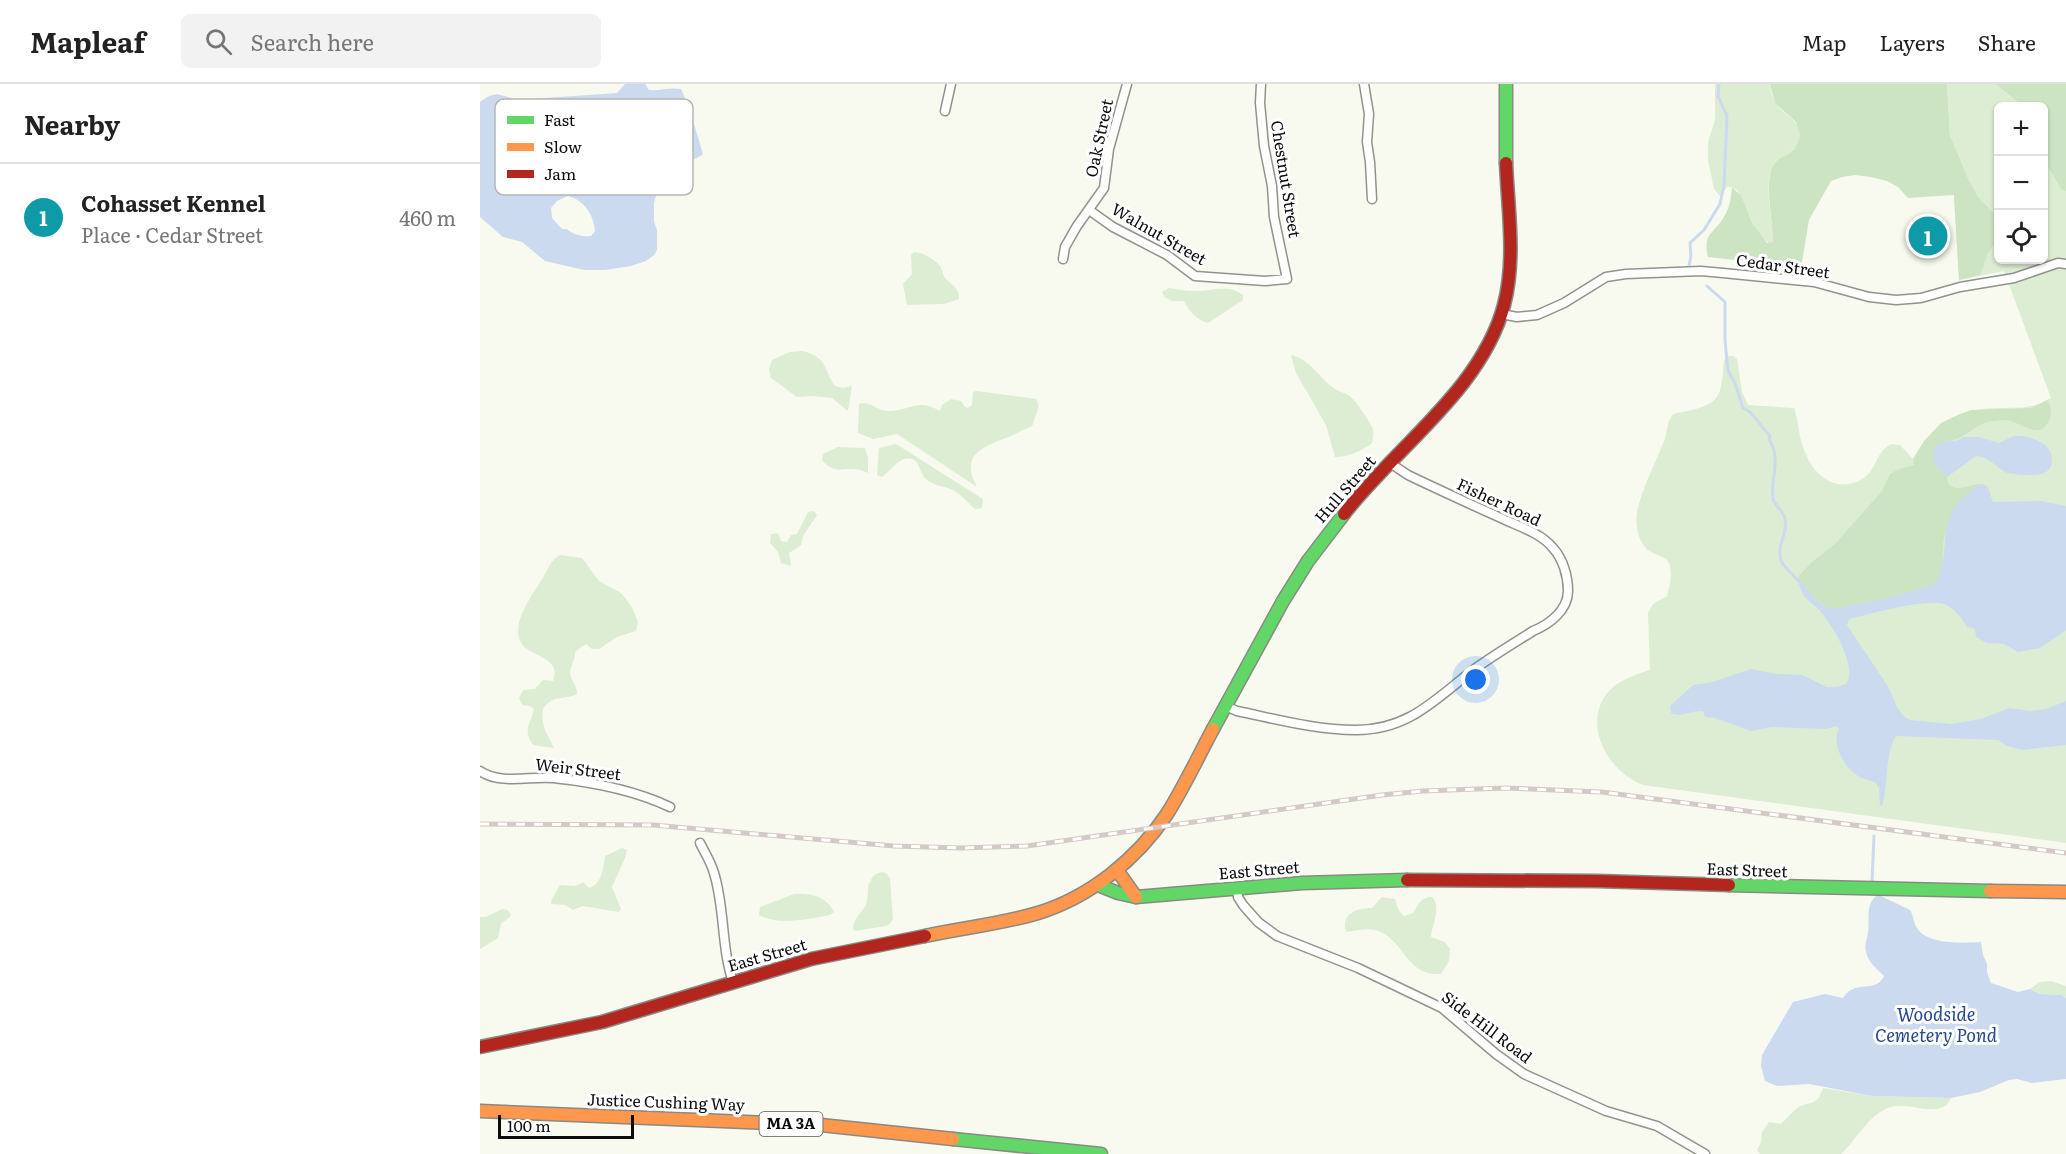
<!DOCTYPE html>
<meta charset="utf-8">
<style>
:root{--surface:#fff;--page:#f2f2f2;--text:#222;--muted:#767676;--line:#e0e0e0;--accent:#0f766e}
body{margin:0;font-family:Literata,serif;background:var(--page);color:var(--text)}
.controls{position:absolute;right:18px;top:18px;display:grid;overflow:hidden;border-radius:9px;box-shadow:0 2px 4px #0004}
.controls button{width:54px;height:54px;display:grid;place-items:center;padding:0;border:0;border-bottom:2px solid var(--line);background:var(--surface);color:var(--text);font:30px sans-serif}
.scale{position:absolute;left:18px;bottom:15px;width:136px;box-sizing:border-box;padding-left:6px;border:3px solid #0c0c0c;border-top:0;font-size:16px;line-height:21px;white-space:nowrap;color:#0c0c0c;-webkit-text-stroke:4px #fff;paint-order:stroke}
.you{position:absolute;left:996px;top:596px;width:21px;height:21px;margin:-15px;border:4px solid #fff;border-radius:50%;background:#1a73e8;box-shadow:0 0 0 9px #1a73e833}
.badge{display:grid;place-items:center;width:39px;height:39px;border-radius:50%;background:var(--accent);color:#fff;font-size:20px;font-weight:700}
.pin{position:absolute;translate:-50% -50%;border:3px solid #fff;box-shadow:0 2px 6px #0006}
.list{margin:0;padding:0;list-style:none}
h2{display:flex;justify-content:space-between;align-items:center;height:78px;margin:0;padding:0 24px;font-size:26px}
h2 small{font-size:20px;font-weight:400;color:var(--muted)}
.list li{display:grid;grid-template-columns:39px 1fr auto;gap:18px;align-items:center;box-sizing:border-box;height:108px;padding:0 24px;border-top:2px solid var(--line)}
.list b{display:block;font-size:22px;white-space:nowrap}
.list p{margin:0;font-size:20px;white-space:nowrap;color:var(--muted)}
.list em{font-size:20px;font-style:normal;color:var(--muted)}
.icon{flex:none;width:33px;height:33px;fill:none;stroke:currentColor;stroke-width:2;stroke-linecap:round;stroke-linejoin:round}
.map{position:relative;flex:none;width:1586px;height:1070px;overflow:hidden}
header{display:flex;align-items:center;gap:36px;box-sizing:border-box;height:84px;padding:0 30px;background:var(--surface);border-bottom:2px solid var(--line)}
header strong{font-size:28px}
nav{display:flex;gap:33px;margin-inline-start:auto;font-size:21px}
.search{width:420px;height:54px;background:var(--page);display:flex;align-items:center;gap:15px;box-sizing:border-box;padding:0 21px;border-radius:9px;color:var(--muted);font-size:22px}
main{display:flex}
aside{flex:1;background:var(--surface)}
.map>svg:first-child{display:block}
.green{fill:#dcedd3;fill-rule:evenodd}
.forest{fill:#cce4c2}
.water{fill:#cbdaef;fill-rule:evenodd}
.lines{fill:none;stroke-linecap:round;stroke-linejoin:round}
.stream{stroke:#cbdaef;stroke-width:3}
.street-casing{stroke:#92938f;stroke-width:11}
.fast-casing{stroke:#898a85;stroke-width:15}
.slow-casing{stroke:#898a85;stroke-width:15}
.jam-casing{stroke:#898a85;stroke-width:15}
.street{stroke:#fefefd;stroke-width:8}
.fast{stroke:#63d668;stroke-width:12}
.slow{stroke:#ff974d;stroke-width:12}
.jam{stroke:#b3261e;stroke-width:12}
.rail-casing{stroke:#d4c9c5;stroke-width:5}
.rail{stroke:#fff;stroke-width:3;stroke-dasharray:9;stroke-linecap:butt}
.labels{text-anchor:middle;stroke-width:6;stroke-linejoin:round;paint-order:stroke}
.shield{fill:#fff;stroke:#555;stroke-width:1.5}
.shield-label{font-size:15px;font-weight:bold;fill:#0c0c0c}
.street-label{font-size:16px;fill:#0c0c0c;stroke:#fff}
.water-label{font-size:18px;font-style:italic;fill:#25478f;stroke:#fff}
.key{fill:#fff;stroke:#b6b6b6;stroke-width:1.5}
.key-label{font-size:16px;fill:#0c0c0c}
</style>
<header>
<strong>Mapleaf</strong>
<div class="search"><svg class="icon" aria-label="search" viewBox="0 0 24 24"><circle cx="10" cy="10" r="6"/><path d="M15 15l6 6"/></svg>Search here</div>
<nav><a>Map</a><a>Layers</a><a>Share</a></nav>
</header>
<main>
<aside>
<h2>Nearby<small></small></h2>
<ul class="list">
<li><span class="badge" style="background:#0f9aa8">1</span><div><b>Cohasset Kennel</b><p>Place · Cedar Street</p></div><em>460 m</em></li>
</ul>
</aside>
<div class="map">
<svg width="1586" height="1070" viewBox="0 0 1586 1070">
<rect width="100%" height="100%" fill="#f8faf0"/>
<g class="green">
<path d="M 1235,0 L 1290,0 C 1291,6 1292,13 1295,18 C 1302,30 1319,35 1320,50 C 1320,69 1299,71 1292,84 C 1284,99 1293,140 1293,158 L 1290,160 L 1279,151 L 1257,106 L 1252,103 L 1247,103 L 1240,112 L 1234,105 L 1228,76 L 1228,58 L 1235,36 Z"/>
<path d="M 1467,0 L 1586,0 L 1586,759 L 1163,701 C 1126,687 1099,635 1132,604 C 1142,595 1157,590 1170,586 L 1168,529 L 1173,520 L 1187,512 C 1190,502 1194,485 1187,476 C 1184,473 1176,471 1171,468 C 1157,460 1154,438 1158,423 C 1164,400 1176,378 1185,355 C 1187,348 1187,339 1191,333 C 1194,328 1198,329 1203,328 C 1241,320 1241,314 1244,276 L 1249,272 L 1254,272 L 1257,275 L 1262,308 L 1268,321 L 1314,324 C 1318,333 1318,345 1321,356 C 1326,375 1337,396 1358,400 C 1367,401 1378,399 1385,393 C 1397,384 1395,369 1411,360 L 1420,361 L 1433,375 C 1457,337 1476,324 1522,324 C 1544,323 1552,325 1571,314 L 1524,187 L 1479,196 ZM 1518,22 L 1564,22 L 1564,176 L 1518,176 Z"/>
<path d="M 434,168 C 441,168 455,175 460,182 C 463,186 462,191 466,195 C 473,202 479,204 479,215 L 464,220 L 427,221 L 423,200 L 432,190 L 431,171 Z"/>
<path d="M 689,204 C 697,205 705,207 713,207 C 729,208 749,199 763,211 L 763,216 L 728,239 C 718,237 708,226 704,217 L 693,217 L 685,214 L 682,208 Z"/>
<path d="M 323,267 C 349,275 342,283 355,302 L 363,304 L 372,302 L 368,327 L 352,314 L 333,312 L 317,313 L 291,294 L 289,285 L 292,276 L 310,268 Z"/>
<path d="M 811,271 C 832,276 838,294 855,305 C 859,308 864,308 868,311 C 875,315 890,338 893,345 C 894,350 893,355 892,359 C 882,367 868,373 855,373 L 846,341 L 816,289 Z"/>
<path d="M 496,307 L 556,315 C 560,321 558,326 555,333 C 554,336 554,339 552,342 C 549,344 542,346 539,348 C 513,362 476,364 497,403 L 417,350 L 393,355 L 378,349 L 379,320 C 390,316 399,328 410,327 C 432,326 438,314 460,327 L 462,321 L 471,315 L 481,317 L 485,323 L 488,324 L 492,321 L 493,308 Z"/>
<path d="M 416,360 L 503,415 L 502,424 L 495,425 C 488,419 481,410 473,406 C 464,402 454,402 446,395 C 438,388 441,371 424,375 C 417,377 409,388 402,393 L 397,391 L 399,364 Z"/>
<path d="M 358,363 L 385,364 L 388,374 L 388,389 C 366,378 358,395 342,376 L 343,370 Z"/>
<path d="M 334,427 L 337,431 L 323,452 L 321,461 L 309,469 L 311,482 L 301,479 L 298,468 L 290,459 L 291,450 L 298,449 L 301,457 L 307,458 L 311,451 L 317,450 L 328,428 Z"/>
<path d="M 80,471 L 102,474 L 119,497 L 141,509 L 152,523 L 158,538 L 156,547 L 137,553 L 119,565 L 112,565 L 106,560 L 95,568 C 95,577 90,582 90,589 C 91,597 97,601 97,610 C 84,617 74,609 63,625 C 61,644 67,648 74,664 L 53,661 C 42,644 51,641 54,625 L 50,622 L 42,621 L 39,614 L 43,606 L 55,605 L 63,596 L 73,597 C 83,573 48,572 41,559 C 30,538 54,509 64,492 C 69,483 71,476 80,471 Z"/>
<path d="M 142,764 L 147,766 L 145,774 L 132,803 L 141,825 L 139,828 L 103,822 L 93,826 L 85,821 L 71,820 L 72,815 L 80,801 L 96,802 L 103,798 L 109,804 C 122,800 123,785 125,772 Z"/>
<path d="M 402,788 L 406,789 L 410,794 L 413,835 L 410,840 L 406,842 L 375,847 L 373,845 C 373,833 382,830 386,820 C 389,812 386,803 391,796 C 393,791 397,789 402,788 Z"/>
<path d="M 314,810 C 331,809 346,812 354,828 L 350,831 C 328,835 299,842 279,831 L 280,823 Z"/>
<path d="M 902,813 L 915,815 L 919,827 L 924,832 L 933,829 C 939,820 940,813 952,813 C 962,822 952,841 951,853 L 965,858 L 970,865 L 969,877 L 961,890 C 925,893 925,854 895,846 C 886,844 876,847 866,848 C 861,829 877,824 892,824 Z"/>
<path d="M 22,825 L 28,826 L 31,832 L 21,840 L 18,854 L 0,865 L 0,833 L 6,833 Z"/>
<path d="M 1571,897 L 1586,902 L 1586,914 L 1580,911 L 1560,910 L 1550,905 L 1560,898 Z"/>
<path d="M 1343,1004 L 1392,1012 L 1471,1014 C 1463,1035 1433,1020 1416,1022 C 1391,1025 1378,1055 1361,1070 L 1280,1070 L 1277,1066 L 1281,1058 L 1282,1048 L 1289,1038 L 1301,1040 C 1306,1035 1311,1029 1316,1025 C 1330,1015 1336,1025 1343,1004 Z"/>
</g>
<g class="forest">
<path d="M 1290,0 L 1467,0 L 1470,52 L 1488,95 L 1498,113 L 1518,134 L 1518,155 L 1508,169 L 1500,191 L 1479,196 L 1474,111 L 1428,114 L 1418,103 L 1407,97 L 1391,93 L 1375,91 L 1362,93 L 1351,97 L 1329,136 L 1322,178 L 1318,181 L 1308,182 L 1228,173 C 1222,148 1235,150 1245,131 C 1250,123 1251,112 1252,103 L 1261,112 L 1273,140 L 1287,159 L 1293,158 C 1293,139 1284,98 1293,82 C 1300,69 1316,74 1320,51 L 1316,38 L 1295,19 Z"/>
<path d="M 1516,0 L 1586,0 L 1586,107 L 1581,105 L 1564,75 L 1564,22 L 1543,22 Z"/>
<path d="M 1567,316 C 1571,322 1572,327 1570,334 C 1561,359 1542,338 1526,336 C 1521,336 1513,337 1508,338 C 1491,342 1485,357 1467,356 L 1454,380 L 1467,393 C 1468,411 1487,402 1499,400 C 1487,411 1467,439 1464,455 C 1461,470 1466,489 1454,500 L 1418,511 L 1354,525 C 1332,521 1332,504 1317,494 L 1332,478 L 1355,460 L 1402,407 L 1410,390 L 1419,385 L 1434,381 L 1433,375 L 1444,357 L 1461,339 L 1478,331 L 1491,326 L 1552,324 Z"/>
</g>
<g class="water">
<path d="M 145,0 L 165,0 L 169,6 C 181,7 189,3 201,5 L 209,23 L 223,70 L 217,74 L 205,77 L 190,85 L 181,94 L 174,119 L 174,137 L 177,146 L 177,166 L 174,171 L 166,177 L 151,182 L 125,186 L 104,186 L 65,177 L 42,158 L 23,153 L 0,133 L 0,18 L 9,12 L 17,10 L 35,15 L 50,15 L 137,9 ZM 88,112 C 104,116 114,131 115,147 L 111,152 C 103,153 93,151 87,145 L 82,145 L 72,134 L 71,124 L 77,117 Z"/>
<path d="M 1534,352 C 1543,351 1558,355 1565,361 C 1574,368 1576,387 1561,390 C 1553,392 1537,391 1528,389 C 1516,385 1510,372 1496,372 L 1467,393 L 1454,380 L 1453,366 L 1456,361 L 1467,356 L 1476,357 L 1484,353 L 1499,353 L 1519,359 Z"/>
<path d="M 1499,400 L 1503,400 L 1508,403 L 1513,418 L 1561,417 L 1586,422 L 1586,546 L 1560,564 L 1538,568 L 1524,560 L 1507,559 L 1496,553 L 1495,545 L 1487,543 C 1482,534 1474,524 1464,520 C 1445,514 1390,530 1369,535 L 1367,541 C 1380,561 1394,581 1407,601 C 1415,614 1415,628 1430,636 L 1471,640 L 1501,635 L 1529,624 L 1551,627 L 1566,625 L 1586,617 L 1586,661 L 1542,666 L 1527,662 L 1518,656 L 1416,652 C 1404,672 1409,700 1402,722 L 1400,722 L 1399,704 L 1396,699 C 1389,695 1380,695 1374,689 C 1363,681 1351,658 1359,645 L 1357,642 L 1346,645 L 1292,643 L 1271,647 L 1235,634 L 1225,633 L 1223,627 C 1211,626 1201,634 1191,629 L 1190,622 L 1213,601 L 1232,598 L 1271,585 L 1297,590 L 1322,591 L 1347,603 L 1356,603 L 1366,600 C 1378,582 1353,543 1341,528 C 1336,522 1329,518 1324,512 C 1321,507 1319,500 1317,494 C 1332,504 1332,521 1354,525 L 1418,511 L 1454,500 C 1468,487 1461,448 1472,427 C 1478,417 1490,408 1499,400 Z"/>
<path d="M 1396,812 L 1401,812 L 1430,826 C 1434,832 1433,838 1437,844 C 1447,861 1485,859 1501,858 L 1503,871 L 1507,880 L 1507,888 L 1511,899 L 1538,908 L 1550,905 L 1560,910 L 1581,911 L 1586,914 L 1586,995 L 1552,999 L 1537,995 L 1529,996 L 1500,1008 L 1471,1014 L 1392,1012 L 1329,1000 L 1297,1002 L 1285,997 L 1281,982 L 1282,971 L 1313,918 L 1345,910 L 1363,914 C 1365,911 1367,908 1371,906 C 1383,899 1397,907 1404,892 C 1397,885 1388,878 1386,868 C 1384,861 1387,856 1388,849 C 1390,835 1385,822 1396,812 Z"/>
</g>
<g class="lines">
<g class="stream">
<path d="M 1209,182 L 1211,172 L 1210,159 L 1224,146 L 1240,120 L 1244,101 L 1247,32 L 1238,12 L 1239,0"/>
<path d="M 1227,202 L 1245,218 L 1245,256 L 1248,287 L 1255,299 L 1263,324 L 1270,328 L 1290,352 L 1289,355 C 1302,376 1290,394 1293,415 C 1295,422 1304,427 1305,435 C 1309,450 1293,465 1303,480 C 1307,486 1314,491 1318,497"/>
<path d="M 1392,798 L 1394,752"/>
</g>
<g class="street-casing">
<g id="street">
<path d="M 884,0 L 889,30 L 887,58 L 890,78 L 892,115"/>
<path d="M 465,27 L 471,0"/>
<path d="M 609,126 L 633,143 L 687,171 L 715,192 L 785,197 L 807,195 L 794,133 L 792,102 L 784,62 L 780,19 L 781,0"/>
<path d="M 583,175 L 585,163 L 597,142 L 624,104 L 629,65 L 647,0"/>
<path d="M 1021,230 L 1037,233 L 1057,231 L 1084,219 L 1126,193 L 1146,190 L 1221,187 L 1243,189 L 1334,198 L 1389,213 L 1416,216 L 1441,214 L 1480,203 L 1534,194 L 1578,179 L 1586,180"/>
<path d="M 745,622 L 757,627 C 796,635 836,646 876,646 C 930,646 956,614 996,584 C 1014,571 1034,559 1053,547 C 1070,540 1088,526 1088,507 C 1088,492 1083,475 1073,464 C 1061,449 1038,442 1021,434 C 990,420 959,406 928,391 L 910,379"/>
<path d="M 0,687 C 21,701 49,692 73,694 C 112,698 154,706 190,723"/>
<path d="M 220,759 C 225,769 231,778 234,789 C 245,824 241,863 253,898"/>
<path d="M 757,804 L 758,813 L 763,821 L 778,838 L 797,852 L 878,884 L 962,924 L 1016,970 L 1044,990 L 1126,1027 L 1177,1042 L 1225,1070"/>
</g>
</g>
<g class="fast-casing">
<g id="fast">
<path d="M 1026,79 L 1026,0"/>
<path d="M 733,645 L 803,517 L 828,477 L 864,430"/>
<path d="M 618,801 L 638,809 L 656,813 L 822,799 L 927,796"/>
<path d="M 1249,801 L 1510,807"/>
<path d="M 473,1055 L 621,1070"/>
</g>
</g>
<g class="slow-casing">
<g id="slow">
<path d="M 637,786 L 656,813"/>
<path d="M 1510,807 L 1586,808"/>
<path d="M 445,852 C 482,844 521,840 558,829 C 610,813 657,775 687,730 C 704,703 718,673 733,645"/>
<path d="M 0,1027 L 341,1041 L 473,1055"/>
</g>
</g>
<g class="jam-casing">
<g id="jam">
<path d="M 864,430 C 915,364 1002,305 1024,221 C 1036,176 1028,125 1026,79"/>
<path d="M 927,796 L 1117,797 L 1249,801"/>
<path d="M 0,963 L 122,938 L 331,875 L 445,852"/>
</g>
</g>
<use href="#street" class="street"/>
<use href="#fast" class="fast"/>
<use href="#slow" class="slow"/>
<use href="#jam" class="jam"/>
<g class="rail-casing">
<path id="rail" d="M 0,740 L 173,741 L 414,762 L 481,764 L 547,762 L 902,711 L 943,707 L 1025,704 L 1122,708 L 1586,769"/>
</g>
<use href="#rail" class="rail"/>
</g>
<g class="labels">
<rect class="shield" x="279.5" y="1028" width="63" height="24" rx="4.5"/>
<g class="shield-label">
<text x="311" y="1045">MA 3A</text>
</g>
<g class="street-label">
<text transform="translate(619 54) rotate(-78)" y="6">Oak Street</text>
<text transform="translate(806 95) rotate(81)" y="6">Chestnut Street</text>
<text transform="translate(679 150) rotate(30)" y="6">Walnut Street</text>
<text transform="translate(1303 182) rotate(8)" y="6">Cedar Street</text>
<text transform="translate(865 405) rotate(-49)" y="6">Hull Street</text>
<text transform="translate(1019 418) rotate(25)" y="6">Fisher Road</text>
<text transform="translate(98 685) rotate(7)" y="6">Weir Street</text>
<text transform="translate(779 786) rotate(-5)" y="6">East Street</text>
<text transform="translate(1267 786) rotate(2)" y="6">East Street</text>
<text transform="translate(287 871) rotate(-16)" y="6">East Street</text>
<text transform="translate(1007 943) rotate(37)" y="6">Side Hill Road</text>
<text transform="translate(186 1018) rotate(2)" y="6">Justice Cushing Way</text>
</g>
<g class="water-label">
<text x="1456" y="937">Woodside<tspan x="1456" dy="21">Cemetery Pond</tspan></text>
</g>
</g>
<rect x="15" y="15" width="198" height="96" rx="9" class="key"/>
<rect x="27" y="32" width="27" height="8" fill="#63d668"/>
<rect x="27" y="59" width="27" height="8" fill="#ff974d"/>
<rect x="27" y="86" width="27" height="8" fill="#b3261e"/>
<g class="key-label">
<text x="64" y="42">Fast</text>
<text x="64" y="69">Slow</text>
<text x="64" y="96">Jam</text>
</g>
</svg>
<div class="controls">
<button>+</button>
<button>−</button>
<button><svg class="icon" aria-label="locate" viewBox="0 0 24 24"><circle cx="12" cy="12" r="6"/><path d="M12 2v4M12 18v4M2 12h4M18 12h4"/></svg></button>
</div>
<div class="scale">100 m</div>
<div class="you"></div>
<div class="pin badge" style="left:1448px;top:152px;background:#0f9aa8">1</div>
</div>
</main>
